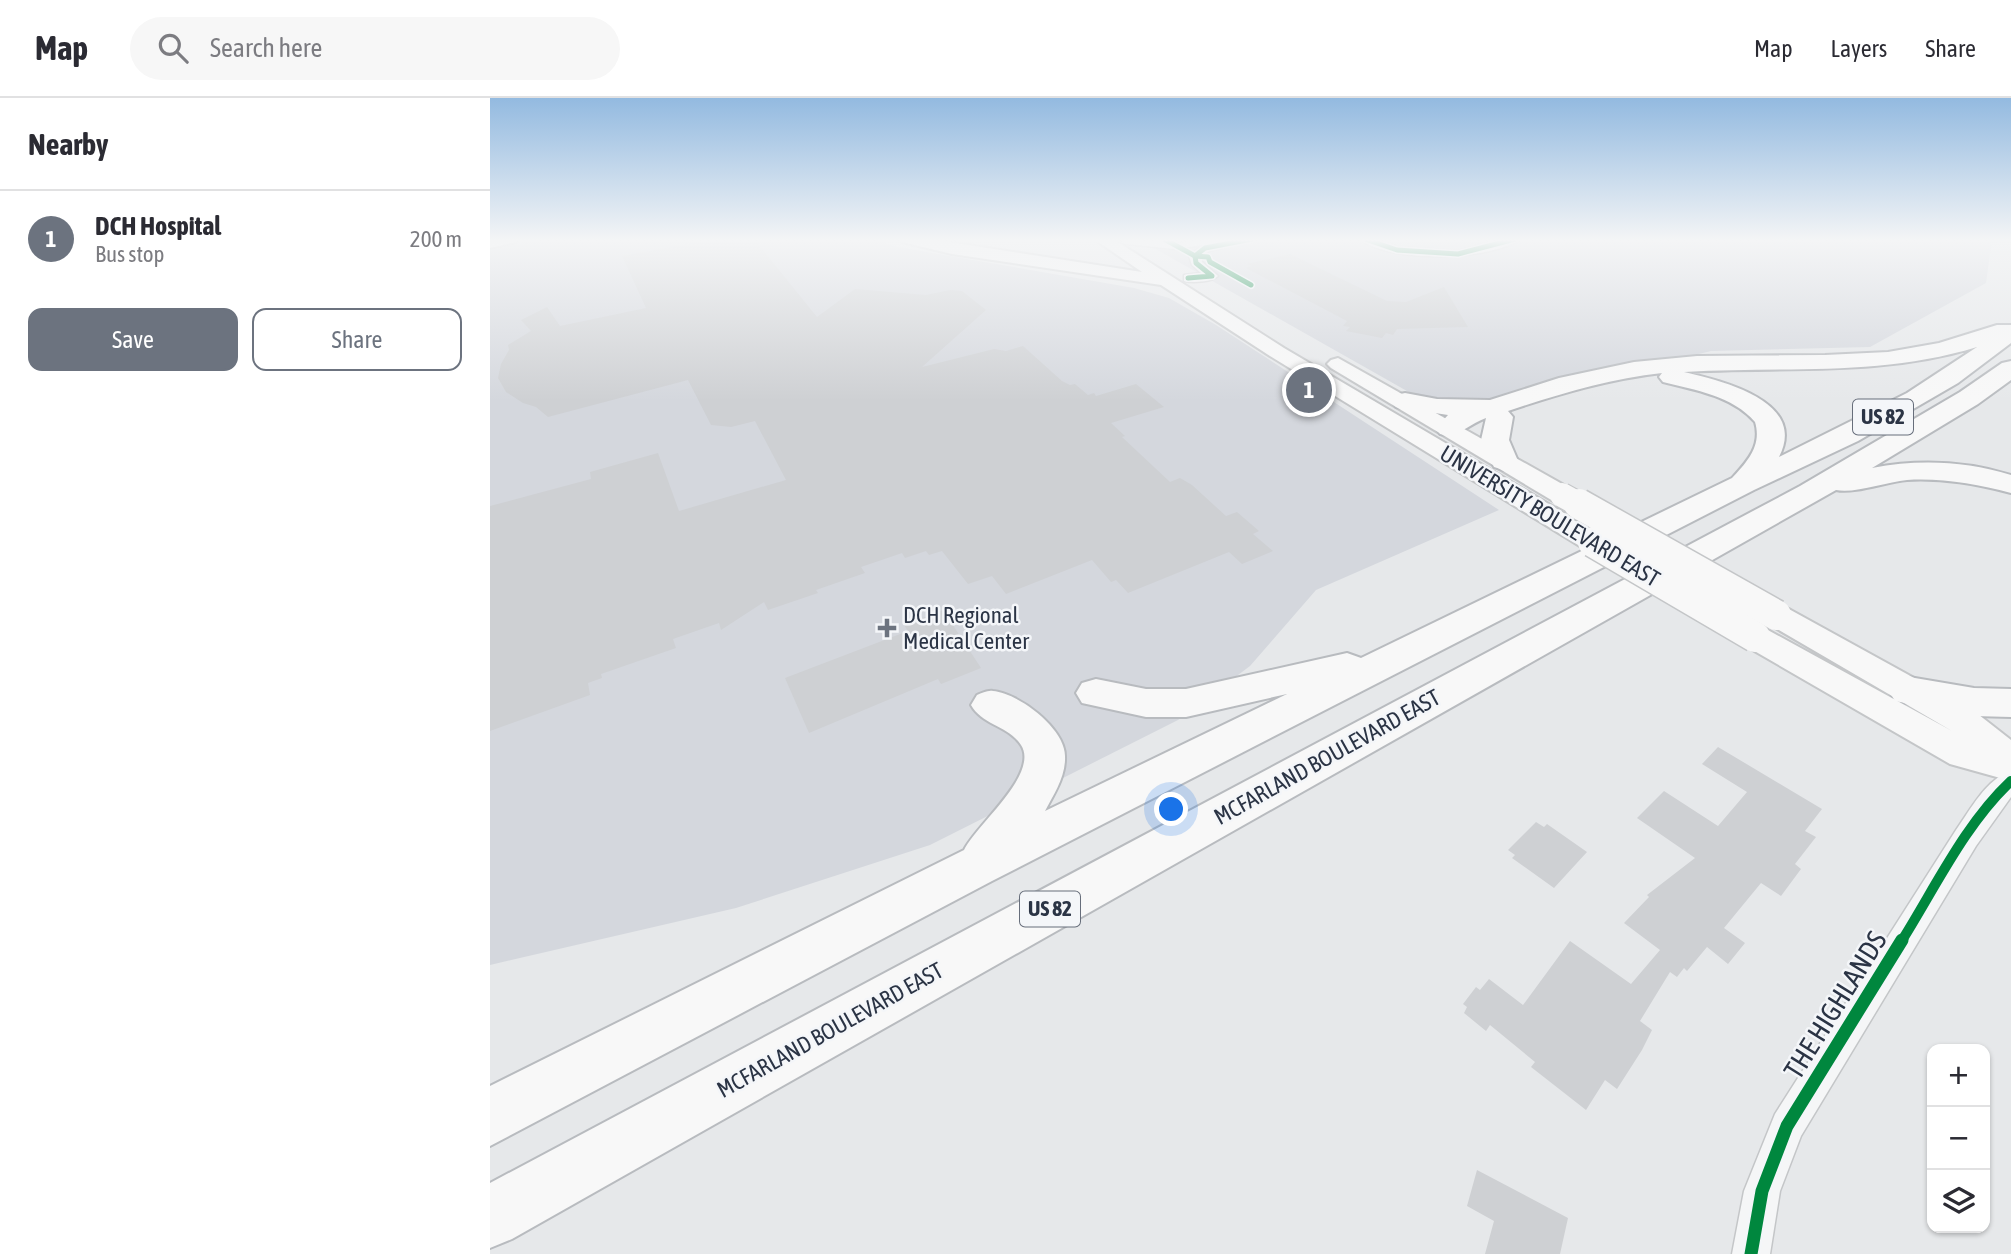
<!DOCTYPE html>
<meta charset="utf-8">
<style>
:root{--surface:#fff;--page:#f7f7f7;--text:#2b2b33;--muted:#7c7c81;--line:#e1e1e2;--accent:#6c737f}
body{margin:0;font-family:"Asap Condensed",sans-serif;background:var(--page);color:var(--text)}
.controls{position:absolute;right:21px;bottom:21px;display:grid;overflow:hidden;border-radius:14px;box-shadow:0 2px 5px #0004}
.controls button{width:63px;height:63px;display:grid;place-items:center;padding:0;border:0;border-bottom:2px solid var(--line);background:var(--surface);color:var(--text);font:35px sans-serif}
.you{position:absolute;left:682px;top:712px;width:24px;height:24px;margin:-18px;border:5px solid #fff;border-radius:50%;background:#1a73e8;box-shadow:0 0 0 10px #1a73e833}
.badge{display:grid;place-items:center;width:46px;height:46px;border-radius:50%;background:var(--accent);color:#fff;font-size:23px;font-weight:700}
.pin{position:absolute;translate:-50% -50%;border:4px solid #fff;box-shadow:0 2px 7px #0006}
.list{margin:0;padding:0;list-style:none}
h2{display:flex;justify-content:space-between;align-items:center;height:91px;margin:0;padding:0 28px;font-size:30px}
h2 small{font-size:23px;font-weight:400;color:var(--muted)}
.list li{display:grid;grid-template-columns:46px 1fr auto;gap:21px;align-items:center;box-sizing:border-box;height:98px;padding:0 28px;border-top:2px solid var(--line)}
.list b{display:block;font-size:26px;white-space:nowrap}
.list p{margin:0;font-size:23px;white-space:nowrap;color:var(--muted)}
.list em{font-size:23px;font-style:normal;color:var(--muted)}
.actions{display:flex;gap:14px;padding:21px 28px}
.actions a{flex:1;padding:16px 0;border:2px solid var(--accent);border-radius:14px;text-align:center;font-size:24px;color:var(--accent)}
.actions .main{background:var(--accent);color:#fff}
.icon{flex:none;width:38px;height:38px;fill:none;stroke:currentColor;stroke-width:2;stroke-linecap:round;stroke-linejoin:round}
.map{position:relative;flex:none;width:1521px;height:1156px;overflow:hidden}
header{display:flex;align-items:center;gap:42px;box-sizing:border-box;height:98px;padding:0 35px;background:var(--surface);border-bottom:2px solid var(--line)}
header strong{font-size:33px}
nav{display:flex;gap:38px;margin-inline-start:auto;font-size:24px}
.search{width:490px;height:63px;background:var(--page);display:flex;align-items:center;gap:18px;box-sizing:border-box;padding:0 24px;border-radius:38px;color:var(--muted);font-size:26px}
main{display:flex}
aside{flex:1;background:var(--surface)}
.map>svg:first-child{display:block}
.built{fill:#d4d7dd}
.building{fill:#ced0d3}
.lines{fill:none;stroke-linecap:round;stroke-linejoin:round}
.street-casing{stroke:#c4c6c8;stroke-width:3}
.secondary-casing{stroke:#c4c6c8;stroke-width:4}
.highway-casing{stroke:#b8bbbf;stroke-width:4}
.street{fill:#f5f6f7;fill-rule:evenodd}
.secondary{fill:#f8f8f8;fill-rule:evenodd}
.highway{fill:#f8f8f8;fill-rule:evenodd}
.secondary-bridge-far1-casing{stroke:#c4c6c8;stroke-width:26;stroke-linecap:butt}
.secondary-bridge-casing{stroke:#c4c6c8;stroke-width:33;stroke-linecap:butt}
.secondary-bridge-far1{stroke:#f8f8f8;stroke-width:24}
.secondary-bridge{stroke:#f8f8f8;stroke-width:30}
.cycleway-far2-casing{stroke:#f4f6f9;stroke-width:8}
.cycleway-far1-casing{stroke:#f4f6f9;stroke-width:15}
.cycleway-casing{stroke:#f4f6f9;stroke-width:18}
.cycleway-far2{stroke:#00873e;stroke-width:5}
.cycleway-far1{stroke:#00873e;stroke-width:10}
.cycleway{stroke:#00873e;stroke-width:13}
.poi-dot{fill:#6c737f;stroke:#f4f6f9;stroke-width:2.5}
.labels{text-anchor:middle;stroke-width:5;stroke-linejoin:round;paint-order:stroke}
.shield{fill:#f4f6f9;stroke:#676e7b;stroke-width:2}
.shield-label{font-size:21px;font-weight:bold;fill:#2b3445}
.street-label{font-size:23px;fill:#2b3445;stroke:#f4f6f9}
.poi-label{font-size:23px;fill:#2b3445;stroke:#f4f6f9;text-anchor:start}
.near-street-label{font-size:28px;fill:#2b3445;stroke:#f4f6f9}
</style>
<header>
<strong>Map</strong>
<div class="search"><svg class="icon" aria-label="search" viewBox="0 0 24 24"><circle cx="10" cy="10" r="6"/><path d="M15 15l6 6"/></svg>Search here</div>
<nav><a>Map</a><a>Layers</a><a>Share</a></nav>
</header>
<main>
<aside>
<h2>Nearby<small></small></h2>
<ul class="list">
<li><span class="badge">1</span><div><b>DCH Hospital</b><p>Bus stop</p></div><em>200 m</em></li>
</ul>
<div class="actions"><a class="main">Save</a><a>Share</a></div>
</aside>
<div class="map">
<svg width="1521" height="1156" viewBox="0 0 1521 1156">
<rect width="100%" height="100%" fill="#e6e8ea"/>
<g class="built">
<path d="M 52,141 L 379,141 L 408,149 L 644,190 L 679,200 L 726,227 L 1009,412 L 826,492 L 760,568 L 688,622 L 440,747 L 246,810 L 0,867 L 0,152 Z"/>
<path d="M 648,141 L 1502,141 L 1496,185 L 1380,249 L 1221,253 L 1063,292 L 977,305 L 924,297 Z"/>
</g>
<g class="building">
<path d="M 226,141 L 264,141 L 327,219 L 365,191 L 436,197 L 460,192 L 472,193 L 496,212 L 432,269 L 504,251 L 516,253 L 533,248 L 572,283 L 580,287 L 585,286 L 598,297 L 604,295 L 606,298 L 646,286 L 674,309 L 621,325 L 635,338 L 632,339 L 680,384 L 690,380 L 702,387 L 736,418 L 747,414 L 769,433 L 763,436 L 783,453 L 752,466 L 739,454 L 638,495 L 626,482 L 621,484 L 602,462 L 516,496 L 502,478 L 478,486 L 452,453 L 439,457 L 436,453 L 415,460 L 412,455 L 371,469 L 375,475 L 326,492 L 328,495 L 278,512 L 274,504 L 231,532 L 229,525 L 183,541 L 186,550 L 111,576 L 112,580 L 98,585 L 100,597 L 0,633 L 0,408 L 101,381 L 100,374 L 168,355 L 189,413 L 296,382 L 265,323 L 241,329 L 221,327 L 198,282 L 58,319 L 46,309 L 33,305 L 16,294 L 8,280 L 11,266 L 19,252 L 18,247 L 41,233 L 31,222 L 57,209 L 70,228 L 156,210 L 132,158 Z"/>
<path d="M 800,156 L 897,203 L 916,204 L 954,189 L 978,229 L 907,231 L 903,237 L 896,235 L 892,240 L 856,233 L 860,229 L 853,228 L 857,223 L 756,170 L 762,168 L 757,166 Z"/>
<path d="M 453,512 L 491,570 L 451,586 L 448,581 L 319,635 L 295,580 L 418,533 L 414,527 Z"/>
<path d="M 1228,649 L 1332,711 L 1315,733 L 1326,739 L 1305,766 L 1311,771 L 1291,798 L 1271,785 L 1234,830 L 1255,845 L 1238,866 L 1217,849 L 1197,873 L 1194,870 L 1187,879 L 1180,874 L 1150,923 L 1162,932 L 1152,952 L 1127,991 L 1115,982 L 1096,1012 L 1041,969 L 1045,964 L 1000,927 L 996,933 L 974,915 L 977,909 L 973,906 L 986,889 L 990,892 L 999,881 L 1033,907 L 1080,843 L 1141,886 L 1170,852 L 1134,825 L 1159,799 L 1157,797 L 1205,760 L 1147,720 L 1174,693 L 1228,728 L 1257,694 L 1212,666 Z"/>
<path d="M 1046,724 L 1054,729 L 1057,726 L 1097,754 L 1064,790 L 1022,760 L 1025,757 L 1018,752 Z"/>
<path d="M 987,1072 L 1078,1120 L 1070,1156 L 995,1156 L 1004,1123 L 977,1108 Z"/>
</g>
<g class="lines">
<g class="street-casing">
<g id="street">
<path d="M 632,141 L 685,145 L 729,141 L 728,144 L 768,141 L 719,153 L 711,159 L 712,164 L 728,178 C 721,184 703,185 694,183 L 694,177 L 711,175 L 702,167 L 699,158 L 713,147 L 685,151 L 636,146 L 632,145 Z"/>
<path d="M 869,141 L 886,141 L 908,149 L 968,153 L 1012,141 L 1031,141 C 999,163 900,165 869,141 Z"/>
<path d="M 1521,673 L 1521,699 L 1486,748 L 1311,1038 L 1290,1093 L 1280,1156 L 1242,1156 L 1254,1093 L 1285,1016 L 1466,732 C 1481,711 1496,681 1521,673 Z"/>
</g>
</g>
<g class="secondary-casing">
<g id="secondary">
<path d="M 0,141 L 28,141 L 26,144 L 0,150 Z"/>
<path d="M 410,141 L 440,141 L 652,174 L 604,141 L 623,141 L 794,250 L 1113,438 L 1117,444 L 1113,450 L 1103,452 L 1093,450 L 780,258 L 671,187 L 462,156 L 412,144 Z"/>
<path d="M 848,260 L 1081,391 L 1085,397 L 1081,403 L 1072,405 L 1063,403 L 841,270 L 837,266 L 841,262 Z"/>
<path d="M 1286,507 L 1297,510 L 1484,613 L 1521,642 L 1521,683 L 1460,666 L 1254,547 L 1249,539 L 1254,531 L 1265,528 L 1276,531 L 1462,633 L 1275,524 L 1271,517 L 1275,510 Z"/>
</g>
</g>
<g class="highway-casing">
<g id="highway">
<path d="M 1507,227 L 1521,227 L 1521,245 L 1468,285 L 1368,343 L 1264,392 L 502,783 L 0,1048 L 0,988 L 474,752 C 485,728 550,676 531,647 C 519,628 492,627 481,607 L 487,597 C 492,595 498,592 503,593 C 528,595 575,630 575,658 C 576,678 564,696 555,713 L 797,596 L 696,619 L 656,619 L 592,605 L 586,595 L 592,585 L 606,581 L 656,591 L 696,591 L 857,555 L 871,560 L 1242,380 C 1258,363 1272,347 1265,324 C 1243,298 1205,292 1173,284 L 1169,279 L 1172,275 C 1119,281 1069,296 1018,313 L 1023,319 L 1019,342 L 1028,363 L 1024,369 L 1014,372 L 1004,369 L 991,342 L 996,320 C 979,326 969,340 950,336 L 946,330 L 958,317 L 906,309 L 902,303 L 906,297 L 915,295 L 947,301 L 1000,302 L 1069,280 L 1144,264 L 1207,258 L 1335,257 L 1398,254 L 1449,245 ZM 1487,249 L 1417,295 L 1289,359 C 1318,303 1232,283 1194,274 C 1295,268 1389,279 1487,249 Z"/>
<path d="M 1521,263 L 1521,282 L 1488,306 L 1382,370 C 1429,361 1475,363 1521,377 L 1521,395 C 1486,386 1453,380 1417,382 C 1396,384 1364,396 1346,392 L 22,1141 L 0,1150 L 0,1085 L 1310,388 L 1470,294 L 1512,265 Z"/>
<path d="M 1419,579 L 1484,590 L 1521,591 L 1521,619 L 1484,618 L 1405,603 L 1399,593 L 1405,583 Z"/>
</g>
</g>
<use href="#street" class="street"/>
<use href="#secondary" class="secondary"/>
<use href="#highway" class="highway"/>
<g class="secondary-bridge-far1-casing">
<path id="secondary-bridge-far1" d="M 1072,397 L 1092,408"/>
</g>
<g class="secondary-bridge-casing">
<g id="secondary-bridge">
<path d="M 1089,406 L 1286,517"/>
<path d="M 1103,444 L 1265,539"/>
</g>
</g>
<use href="#secondary-bridge-far1" class="secondary-bridge-far1"/>
<use href="#secondary-bridge" class="secondary-bridge"/>
<g class="cycleway-far2-casing">
<g id="cycleway-far2">
<path d="M 674,141 L 705,158 L 718,159 L 720,164 L 761,187"/>
<path d="M 875,141 L 907,152 L 968,156 L 1025,141"/>
<path d="M 698,180 L 722,178 L 706,165 L 705,158 L 715,150 L 762,141"/>
</g>
</g>
<g class="cycleway-far1-casing">
<path id="cycleway-far1" d="M 1411,844 C 1445,790 1475,726 1521,683"/>
</g>
<g class="cycleway-casing">
<path id="cycleway" d="M 1261,1156 L 1272,1093 L 1297,1028 L 1412,842"/>
</g>
<use href="#cycleway-far2" class="cycleway-far2"/>
<use href="#cycleway-far1" class="cycleway-far1"/>
<use href="#cycleway" class="cycleway"/>
</g>
<linearGradient id="sky" x2="0" y2="1"><stop stop-color="#93bae0"/><stop offset="0.47" stop-color="#f4f5f6"/><stop offset="1" stop-color="#f4f5f6" stop-opacity="0"/></linearGradient>
<rect width="1521" height="303" fill="url(#sky)"/>
<path class="poi-dot" d="M393.5 519.5h7v7h7v7h-7v7h-7v-7h-7v-7h7z"/>
<g class="labels">
<g class="shield">
<rect x="1363" y="301.5" width="60" height="35" rx="5"/>
<rect x="530" y="793.5" width="60" height="35" rx="5"/>
</g>
<g class="shield-label">
<text x="1393" y="326">US 82</text>
<text x="560" y="818">US 82</text>
</g>
<g class="street-label">
<text transform="translate(1060 418) rotate(31)" y="8">UNIVERSITY BOULEVARD EAST</text>
<text transform="translate(837 659) rotate(-29)" y="8">MCFARLAND BOULEVARD EAST</text>
<text transform="translate(340 932) rotate(-29)" y="8">MCFARLAND BOULEVARD EAST</text>
</g>
<g class="poi-label">
<text x="413" y="525">DCH Regional<tspan x="413" dy="26">Medical Center</tspan></text>
</g>
<g class="near-street-label">
<text transform="translate(1345 907) rotate(-58)" y="10">THE HIGHLANDS</text>
</g>
</g>
</svg>
<div class="controls">
<button>+</button>
<button>−</button>
<button><svg class="icon" aria-label="layers" viewBox="0 0 24 24"><path d="M12 4l9 5-9 5-9-5zM3 14l9 5 9-5"/></svg></button>
</div>
<div class="you"></div>
<div class="pin badge" style="left:819px;top:292px">1</div>
</div>
</main>
